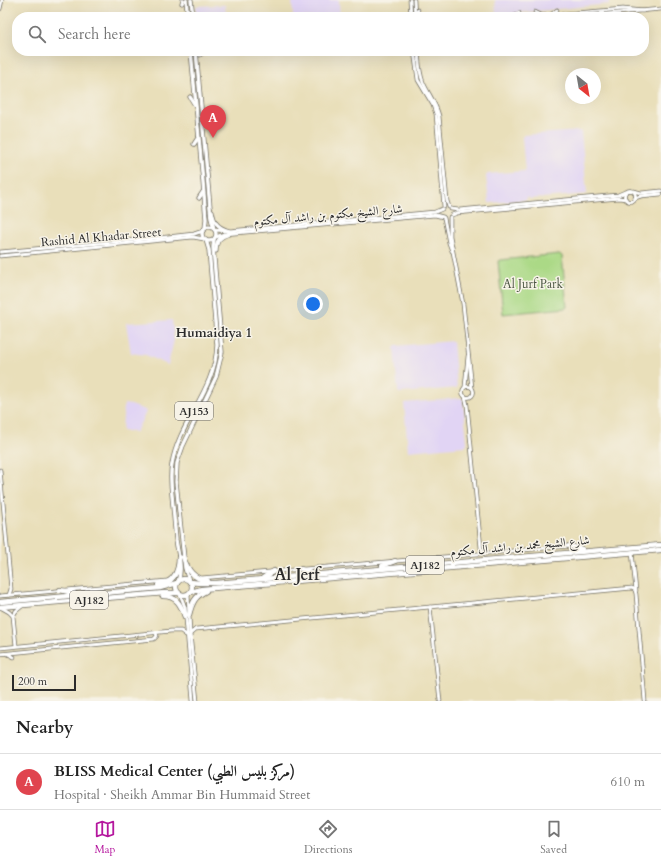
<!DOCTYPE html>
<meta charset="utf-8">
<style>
:root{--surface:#fff;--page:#f6f6f6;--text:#222;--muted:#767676;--line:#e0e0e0;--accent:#b5179e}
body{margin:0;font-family:Cardo,Amiri,serif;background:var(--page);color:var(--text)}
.compass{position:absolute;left:565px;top:68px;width:36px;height:36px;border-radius:50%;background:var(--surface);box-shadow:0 4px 16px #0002;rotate:149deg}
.scale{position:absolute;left:12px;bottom:10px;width:64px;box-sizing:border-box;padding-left:4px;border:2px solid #2b2b2b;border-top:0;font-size:11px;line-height:14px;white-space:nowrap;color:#2b2b2b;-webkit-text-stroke:3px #f7f3e8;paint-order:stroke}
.you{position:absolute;left:313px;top:304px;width:14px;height:14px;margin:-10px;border:3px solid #fff;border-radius:50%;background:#1a73e8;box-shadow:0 0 0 6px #1a73e833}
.badge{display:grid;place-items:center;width:26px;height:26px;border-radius:50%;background:var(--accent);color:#fff;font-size:13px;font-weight:700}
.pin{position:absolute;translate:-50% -33px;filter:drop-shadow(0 1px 2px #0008)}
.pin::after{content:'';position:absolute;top:21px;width:14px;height:12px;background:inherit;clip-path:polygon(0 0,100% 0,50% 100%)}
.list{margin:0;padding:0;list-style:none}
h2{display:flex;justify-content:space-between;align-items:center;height:52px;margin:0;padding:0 16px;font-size:17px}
h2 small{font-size:13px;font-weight:400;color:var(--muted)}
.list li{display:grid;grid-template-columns:26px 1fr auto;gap:12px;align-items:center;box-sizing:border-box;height:56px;padding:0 16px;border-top:1px solid var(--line)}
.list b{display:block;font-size:15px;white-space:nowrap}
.list p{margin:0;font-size:13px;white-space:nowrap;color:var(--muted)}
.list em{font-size:13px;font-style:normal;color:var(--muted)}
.icon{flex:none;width:22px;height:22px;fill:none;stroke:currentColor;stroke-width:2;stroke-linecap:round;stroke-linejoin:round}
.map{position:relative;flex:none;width:661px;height:701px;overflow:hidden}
.search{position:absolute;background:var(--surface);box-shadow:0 4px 16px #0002;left:12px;right:12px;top:12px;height:44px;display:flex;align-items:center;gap:10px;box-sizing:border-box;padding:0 14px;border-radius:16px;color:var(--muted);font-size:15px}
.sheet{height:108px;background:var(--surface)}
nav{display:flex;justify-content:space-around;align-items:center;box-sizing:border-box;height:56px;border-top:1px solid var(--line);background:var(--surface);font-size:11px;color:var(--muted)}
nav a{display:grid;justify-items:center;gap:2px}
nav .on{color:var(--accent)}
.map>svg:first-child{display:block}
.built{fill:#e1d4f4}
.green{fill:#abd986;stroke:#6b8258}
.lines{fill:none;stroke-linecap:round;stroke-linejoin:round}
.secondary-casing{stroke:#6e6a5d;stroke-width:4.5}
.primary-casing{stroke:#6e6a5d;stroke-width:5}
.highway-casing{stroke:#6e6a5d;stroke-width:6}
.secondary{stroke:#fff;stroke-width:3}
.primary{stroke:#fff;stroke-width:3.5}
.highway{stroke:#fff;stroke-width:4.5}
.labels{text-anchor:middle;stroke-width:3;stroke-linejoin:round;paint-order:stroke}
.shield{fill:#f7f3e8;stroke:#686764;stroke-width:1}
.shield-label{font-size:11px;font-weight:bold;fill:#2b2b2b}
.street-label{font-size:12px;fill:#2b2b2b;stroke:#f7f3e8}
.park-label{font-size:12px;fill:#4b5642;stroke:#f7f3e8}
.neighbourhood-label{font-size:13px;font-weight:bold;fill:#2b2b2b;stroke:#f7f3e8}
.district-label{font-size:16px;font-weight:bold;fill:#2b2b2b;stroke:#f7f3e8}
</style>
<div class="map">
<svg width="661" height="701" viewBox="0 0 661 701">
<rect width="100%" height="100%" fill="#f7f3e8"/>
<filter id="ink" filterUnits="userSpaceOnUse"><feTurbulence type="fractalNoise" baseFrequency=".025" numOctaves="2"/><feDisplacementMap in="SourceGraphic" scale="8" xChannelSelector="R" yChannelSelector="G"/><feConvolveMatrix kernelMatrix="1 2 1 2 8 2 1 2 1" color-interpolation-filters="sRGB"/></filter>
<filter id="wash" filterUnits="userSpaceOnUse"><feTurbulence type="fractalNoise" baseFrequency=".012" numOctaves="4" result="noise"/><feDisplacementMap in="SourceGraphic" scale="16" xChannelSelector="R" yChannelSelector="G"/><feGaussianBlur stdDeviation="0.9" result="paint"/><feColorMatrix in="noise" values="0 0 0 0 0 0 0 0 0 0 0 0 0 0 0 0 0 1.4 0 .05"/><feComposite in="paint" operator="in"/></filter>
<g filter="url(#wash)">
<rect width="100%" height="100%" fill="#e9dfba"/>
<g class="built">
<path d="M 292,0 L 339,0 L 340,17 L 293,17 Z"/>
<path d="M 495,0 L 609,0 L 609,4 L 496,15 Z"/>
<path d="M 225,5 L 226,17 L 196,17 L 196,6 Z"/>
<path d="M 579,131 L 581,132 L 587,194 L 530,199 L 528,197 L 526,200 L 489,203 L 486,176 L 488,174 L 525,171 L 522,137 L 524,135 Z"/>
<path d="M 172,320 L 174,340 L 168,365 L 146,355 L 131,353 L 126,323 Z"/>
<path d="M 453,341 L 457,388 L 400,393 L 398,392 L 394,348 L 396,346 Z"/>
<path d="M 461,398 L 463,399 L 467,443 L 465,446 L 408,451 L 404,403 Z"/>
<path d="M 124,404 L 131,405 L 145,410 L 146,412 L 136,432 L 122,431 Z"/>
</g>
<path class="green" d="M 560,254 L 562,256 L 567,307 L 566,308 L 503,314 L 498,261 L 500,260 Z"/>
</g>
<g filter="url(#ink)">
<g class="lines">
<g class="secondary-casing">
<g id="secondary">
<path d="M 410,0 L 411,17"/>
<path d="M 414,0 L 415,17"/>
<path d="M 0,9 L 2,0"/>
<path d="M 535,12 L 541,15"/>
<path d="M 551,15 L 557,10"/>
<path d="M 415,16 L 418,10"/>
<path d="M 493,16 L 495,17"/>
<path d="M 514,17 L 519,13"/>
<path d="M 529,17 L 623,9 L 643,11"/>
<path d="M 575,17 L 661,9"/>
<path d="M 414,51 L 418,80 L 433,105 L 436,114 L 444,207"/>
<path d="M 418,51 C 419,61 419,72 423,82 C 428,94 436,103 439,116 L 447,201 L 449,207"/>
<path d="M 200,55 L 205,51"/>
<circle cx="630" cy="196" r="5.5"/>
<path d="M 634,191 L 641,193 L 661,191"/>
<path d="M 635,198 L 641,196 L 661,194"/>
<path d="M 451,209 L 459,210 L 618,195 L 625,192"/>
<path d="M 452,215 L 457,213 L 619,198 L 626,199"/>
<path d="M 450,217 L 450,236 L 463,304 L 472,388"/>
<path d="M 444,218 L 449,243 L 452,251"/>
<path d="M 215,230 L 229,231 L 435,212 L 442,209"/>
<path d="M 216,237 L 224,234 L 435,215 L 443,217"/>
<path d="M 0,252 L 167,237 L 194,234 L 203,231"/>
<path d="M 0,256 L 193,237 L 204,239"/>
<circle cx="468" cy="392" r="5.5"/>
<path d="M 465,387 L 468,356"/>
<path d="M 465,396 L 467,405 L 481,548 L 485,554"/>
<path d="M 0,470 L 11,589 L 9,595"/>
<path d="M 632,552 L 636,591"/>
<path d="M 201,578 L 569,546"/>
<path d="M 180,594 L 185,607 L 193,701"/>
<path d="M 188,594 L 190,634 L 197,701"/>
<path d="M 0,596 L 167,581"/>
<path d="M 430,607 L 440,701"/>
<path d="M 2,608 L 9,612 L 13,616"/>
<path d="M 190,634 L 196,629 L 632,588 L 635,590 L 636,594 L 645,701"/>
<path d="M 16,646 L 13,616 L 16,611 L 22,606"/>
<path d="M 0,648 L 171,631 L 181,631 L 186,635"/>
<path d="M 0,654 L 154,639 L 157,636 L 156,633"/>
<path d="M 8,654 L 14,657"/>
</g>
</g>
<g class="primary-casing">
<g id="primary">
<path d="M 186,0 L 188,17"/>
<path d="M 191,0 L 193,17"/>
<path d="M 182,3 L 183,0"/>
<path d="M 191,51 L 203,182 L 206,219 L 205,229"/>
<path d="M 196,51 L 211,218 L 214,229"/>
<path d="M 190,97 L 195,105"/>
<path d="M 194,144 L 198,138"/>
<path d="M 199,198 L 203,192"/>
<path d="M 212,211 C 214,223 217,227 229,231"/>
<circle cx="209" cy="234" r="7"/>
<path d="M 216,251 C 216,240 220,237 229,234"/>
<path d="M 189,581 L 185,568 L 176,482 L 177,463 L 183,446 L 216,377 L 222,352 L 213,247 L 214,239"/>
<path d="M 178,582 C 183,568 178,554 176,540 C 175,529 174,518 173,506 C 172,492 169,478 172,464 C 179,422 216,389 217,345 L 209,250 L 206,240"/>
</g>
</g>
<g class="highway-casing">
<g id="highway">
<path d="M 569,546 L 582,549"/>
<path d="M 183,557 C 188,570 193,579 208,581"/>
<path d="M 382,566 L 395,561"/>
<path d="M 301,569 L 311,573"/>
<path d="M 263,578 L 274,571"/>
<circle cx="184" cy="587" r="8"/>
<path d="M 190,582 L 200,583 L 216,583 L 661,545"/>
<path d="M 158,585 C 174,583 179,571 179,557"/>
<path d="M 60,590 L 74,593"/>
<path d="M 191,592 L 202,589 L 661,550"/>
<path d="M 163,596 C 177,596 181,605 185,617"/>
<path d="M 0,602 L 160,588 L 177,583"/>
<path d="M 0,607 L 165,593 L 178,593"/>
<path d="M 189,615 C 192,603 195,596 206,591"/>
</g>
</g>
<use href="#secondary" class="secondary"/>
<use href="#primary" class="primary"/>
<use href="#highway" class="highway"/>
</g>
</g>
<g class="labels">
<g class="shield">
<rect x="175" y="402" width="38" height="18" rx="3"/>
<rect x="406" y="556" width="38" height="18" rx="3"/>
<rect x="70" y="591" width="38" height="18" rx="3"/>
</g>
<g class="shield-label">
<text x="194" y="415">AJ153</text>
<text x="425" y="569">AJ182</text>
<text x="89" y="604">AJ182</text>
</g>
<g class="street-label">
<text transform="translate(328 215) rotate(-5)" y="4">شارع الشيخ مكتوم بن راشد آل مكتوم</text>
<text transform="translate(101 237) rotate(-5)" y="4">Rashid Al Khadar Street</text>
<text transform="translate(520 546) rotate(-5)" y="4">شارع الشيخ محمد بن راشد آل مكتوم</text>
</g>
<g class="park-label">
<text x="533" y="288">Al Jurf Park</text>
</g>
<g class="neighbourhood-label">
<text x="214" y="337">Humaidiya 1</text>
</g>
<g class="district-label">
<text x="297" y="580">Al Jerf</text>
</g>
</g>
</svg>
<svg class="compass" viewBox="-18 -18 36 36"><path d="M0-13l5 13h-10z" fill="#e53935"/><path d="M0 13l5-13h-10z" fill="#767676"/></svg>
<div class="scale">200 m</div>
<div class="you"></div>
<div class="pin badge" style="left:213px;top:138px;background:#e0444e">A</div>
<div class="search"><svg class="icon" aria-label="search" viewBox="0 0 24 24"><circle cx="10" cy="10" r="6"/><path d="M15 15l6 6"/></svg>Search here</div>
</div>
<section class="sheet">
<h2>Nearby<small></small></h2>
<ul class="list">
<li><span class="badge" style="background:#e0444e">A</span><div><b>BLISS Medical Center (مركز بليس الطبي)</b><p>Hospital · Sheikh Ammar Bin Hummaid Street</p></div><em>610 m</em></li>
</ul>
</section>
<nav>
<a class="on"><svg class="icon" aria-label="map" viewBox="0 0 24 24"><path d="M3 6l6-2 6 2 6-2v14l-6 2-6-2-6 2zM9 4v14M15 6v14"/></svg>Map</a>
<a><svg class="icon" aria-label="directions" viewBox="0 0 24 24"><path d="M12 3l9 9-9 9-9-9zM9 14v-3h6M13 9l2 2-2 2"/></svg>Directions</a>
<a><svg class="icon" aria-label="saved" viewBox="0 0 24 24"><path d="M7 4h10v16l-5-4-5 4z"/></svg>Saved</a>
</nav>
